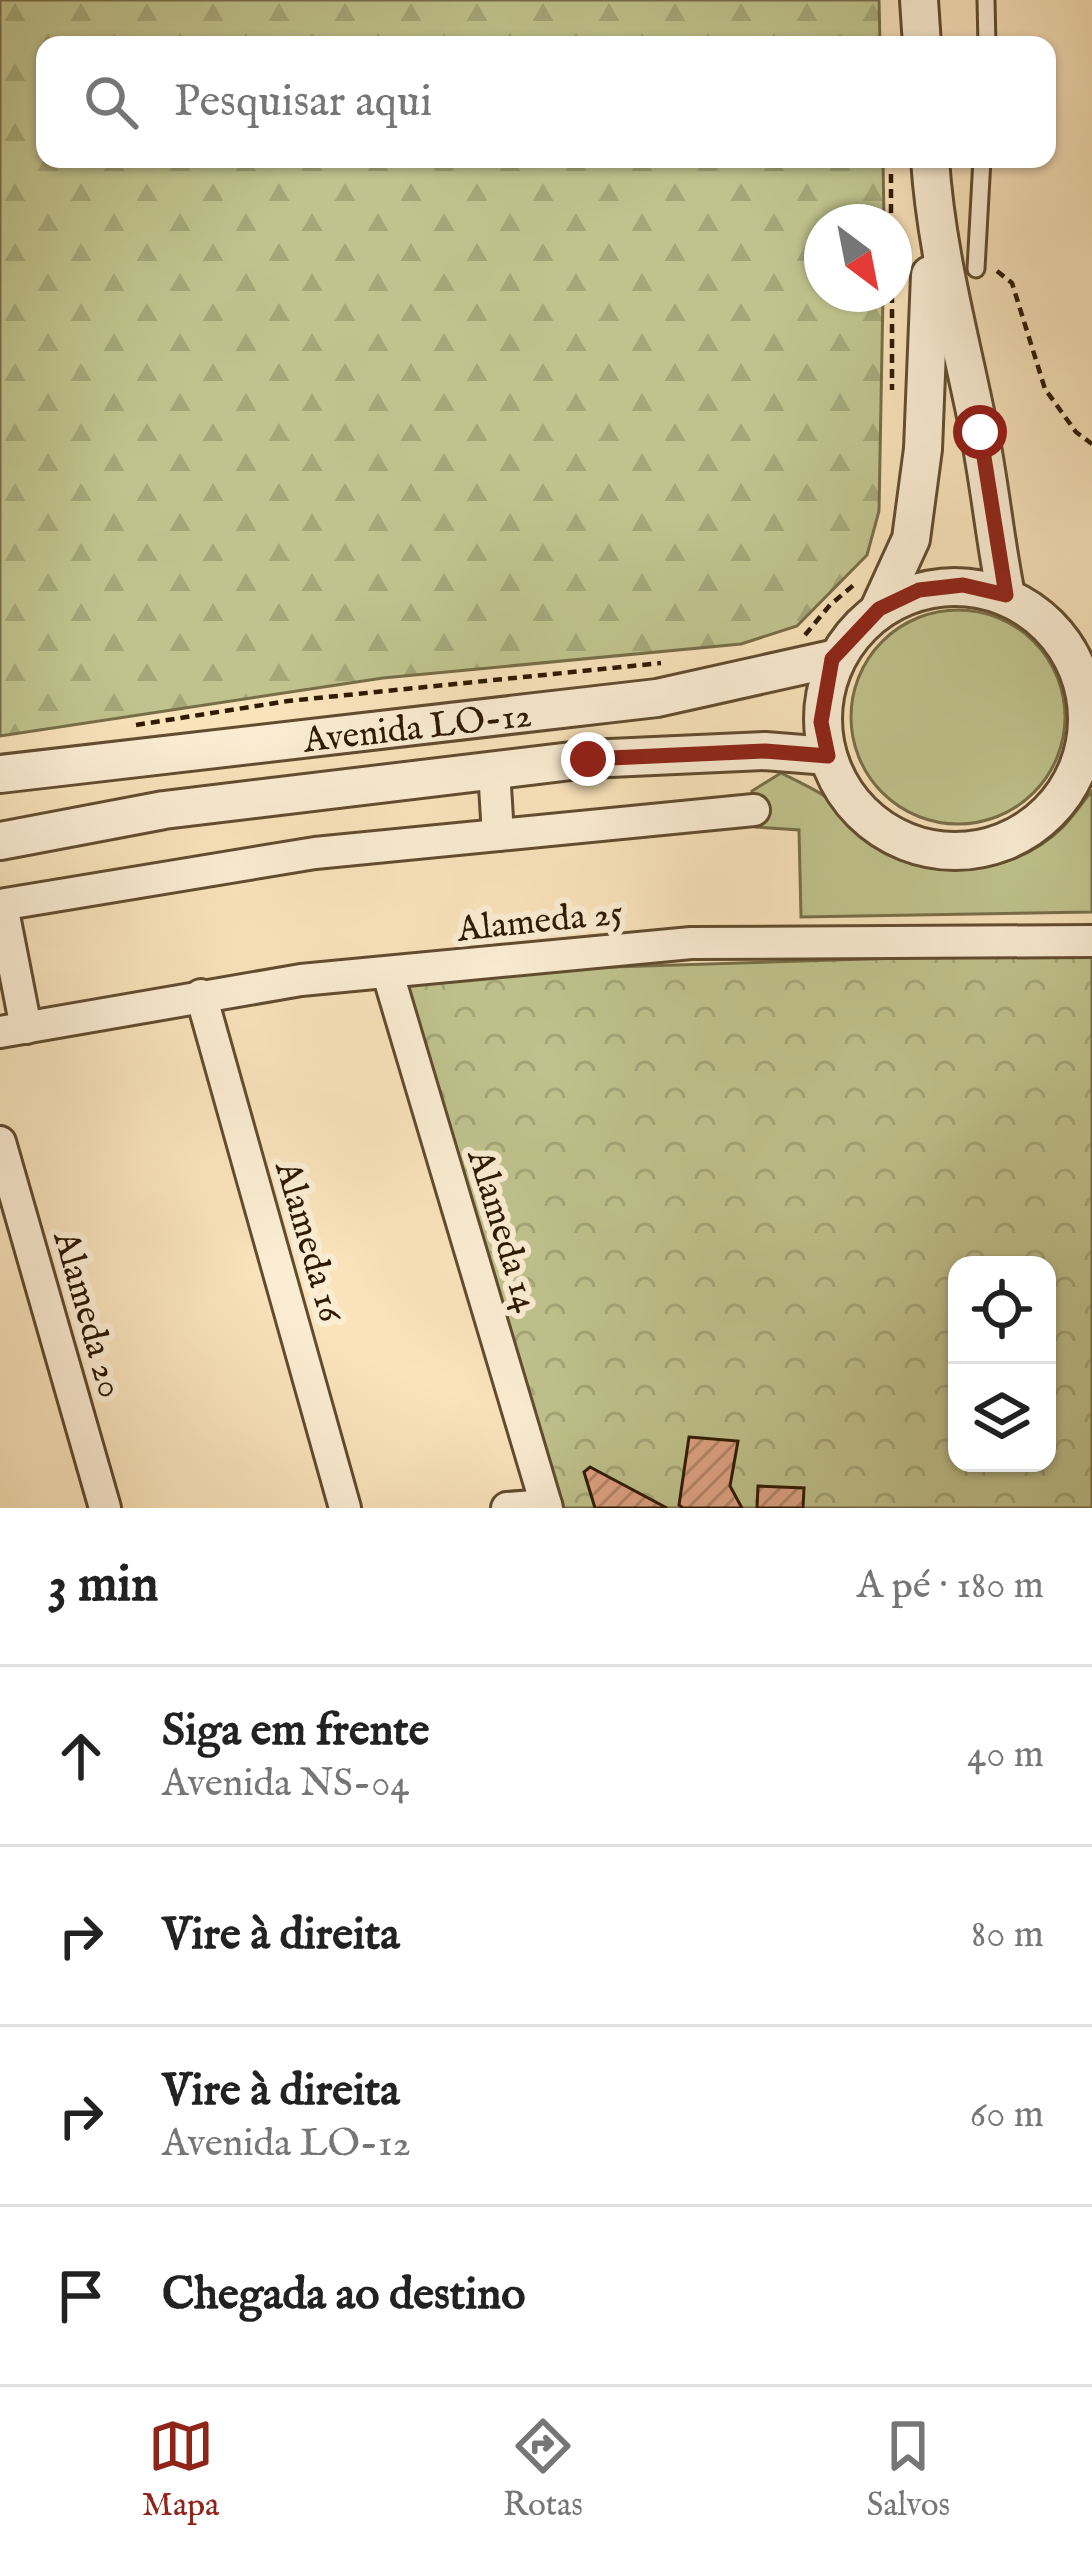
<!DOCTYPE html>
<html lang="pt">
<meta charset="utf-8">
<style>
:root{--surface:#fff;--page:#f2f2f2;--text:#222;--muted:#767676;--line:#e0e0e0;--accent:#8f2418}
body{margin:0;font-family:"IM FELL English",serif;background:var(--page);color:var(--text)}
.controls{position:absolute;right:36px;bottom:36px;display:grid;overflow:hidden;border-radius:24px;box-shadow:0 3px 9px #0004}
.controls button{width:108px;height:108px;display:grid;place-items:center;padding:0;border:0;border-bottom:3px solid var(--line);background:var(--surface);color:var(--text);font:60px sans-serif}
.compass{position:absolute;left:804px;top:204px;width:108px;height:108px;border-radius:50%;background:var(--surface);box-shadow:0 3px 9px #0004;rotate:148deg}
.stop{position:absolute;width:36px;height:36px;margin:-27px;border:9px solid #8f2418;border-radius:50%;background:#fff}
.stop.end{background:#8f2418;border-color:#fff;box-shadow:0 3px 12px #0008}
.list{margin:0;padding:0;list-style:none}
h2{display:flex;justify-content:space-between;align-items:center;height:156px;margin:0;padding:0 48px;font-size:51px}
h2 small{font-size:39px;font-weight:400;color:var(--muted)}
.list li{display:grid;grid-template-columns:78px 1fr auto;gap:36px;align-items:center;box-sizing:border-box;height:180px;padding:0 48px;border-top:3px solid var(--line)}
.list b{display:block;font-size:45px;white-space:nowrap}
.list p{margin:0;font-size:39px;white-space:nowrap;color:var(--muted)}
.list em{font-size:39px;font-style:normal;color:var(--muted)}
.icon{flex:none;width:66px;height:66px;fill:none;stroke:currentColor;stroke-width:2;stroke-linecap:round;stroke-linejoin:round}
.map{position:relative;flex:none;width:1092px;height:1508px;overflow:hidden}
.search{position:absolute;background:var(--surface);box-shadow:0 3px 9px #0004;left:36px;right:36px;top:36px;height:132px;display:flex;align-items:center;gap:30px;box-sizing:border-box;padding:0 42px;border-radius:24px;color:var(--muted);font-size:45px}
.sheet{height:876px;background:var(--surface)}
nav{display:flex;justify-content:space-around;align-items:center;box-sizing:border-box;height:168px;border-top:3px solid var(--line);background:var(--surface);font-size:33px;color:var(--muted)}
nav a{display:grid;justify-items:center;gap:6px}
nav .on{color:var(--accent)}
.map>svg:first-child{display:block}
.green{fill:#c0c38e;stroke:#776e47;stroke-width:3}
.forest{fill:url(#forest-firs);stroke:#776e47;stroke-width:3}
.park{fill:url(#park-crowns);stroke:#776e47;stroke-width:3;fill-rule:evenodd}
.building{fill:url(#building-hatch);stroke:#2e1a00;stroke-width:3}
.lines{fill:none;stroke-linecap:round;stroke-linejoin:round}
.service-casing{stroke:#614c2f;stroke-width:21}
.minor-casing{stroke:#614c2f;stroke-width:36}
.tertiary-casing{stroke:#614c2f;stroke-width:42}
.path{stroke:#2e1a00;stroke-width:4.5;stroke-dasharray:9 6;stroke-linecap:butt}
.service{stroke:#fbedd3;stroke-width:15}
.minor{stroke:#fbedd3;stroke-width:30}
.tertiary{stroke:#fbedd3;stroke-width:36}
.route{stroke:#8f2418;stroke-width:15}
.labels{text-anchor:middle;stroke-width:12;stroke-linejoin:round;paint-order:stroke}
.street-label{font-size:36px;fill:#2e1a00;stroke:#fbedd3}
</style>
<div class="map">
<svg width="1092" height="1508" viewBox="0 0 1092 1508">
<defs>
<pattern id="forest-firs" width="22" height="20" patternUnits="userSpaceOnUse" patternTransform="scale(3)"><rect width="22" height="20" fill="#c0c38e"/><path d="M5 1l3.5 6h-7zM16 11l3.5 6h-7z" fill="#a5a779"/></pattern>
<pattern id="park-crowns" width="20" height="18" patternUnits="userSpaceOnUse" patternTransform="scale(3)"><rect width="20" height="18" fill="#c0c38e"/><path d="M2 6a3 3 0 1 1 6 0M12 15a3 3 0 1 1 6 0" fill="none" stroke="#a5a779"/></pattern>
<pattern id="building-hatch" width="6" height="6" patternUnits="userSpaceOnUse" patternTransform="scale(3)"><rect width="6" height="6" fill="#e0a486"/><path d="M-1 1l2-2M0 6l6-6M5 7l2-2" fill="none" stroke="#b6856b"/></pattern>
</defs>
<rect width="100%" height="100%" fill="#f9e3bb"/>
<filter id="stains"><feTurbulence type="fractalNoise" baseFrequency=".00167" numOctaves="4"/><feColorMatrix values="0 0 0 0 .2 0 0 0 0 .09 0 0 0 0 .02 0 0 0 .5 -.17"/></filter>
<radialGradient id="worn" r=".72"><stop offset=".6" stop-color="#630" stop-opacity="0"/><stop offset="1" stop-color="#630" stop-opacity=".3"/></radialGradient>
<g class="green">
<circle cx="958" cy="717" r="107"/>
<path d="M 781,773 C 795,780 810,787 823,795 C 838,806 850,822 865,834 C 924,880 1007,881 1062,828 C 1073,817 1082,803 1092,791 L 1092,912 L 801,917 L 799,830 L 756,827 L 752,791 Z"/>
</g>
<path class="forest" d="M 0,0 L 879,0 L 880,45 L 45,45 L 45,159 L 883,159 L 884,222 L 822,222 L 822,294 L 883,294 L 879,511 L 867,555 L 797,626 L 741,644 L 383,678 L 0,736 Z"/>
<path class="park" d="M 1092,952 L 1092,1508 L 547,1508 L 388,974 ZM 957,1265 L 1047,1265 L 1047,1463 L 957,1463 Z"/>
<g class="building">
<path d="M 689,1437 L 738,1441 L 730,1486 L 742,1508 L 683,1508 L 679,1505 Z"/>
<path d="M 590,1467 L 667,1508 L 595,1508 L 584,1472 Z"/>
<path d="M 758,1486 L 804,1488 L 803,1508 L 757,1508 Z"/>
</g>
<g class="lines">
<g class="service-casing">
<g id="service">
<path d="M 986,0 L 987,45"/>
<path d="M 976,269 L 982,159"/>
</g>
</g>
<g class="minor-casing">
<g id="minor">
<path d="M 494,770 L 498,835"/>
<path d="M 0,905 L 315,853 L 754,810"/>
<path d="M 2,905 L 26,1028"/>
<path d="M 388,974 L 547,1508"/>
<path d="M 201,995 L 345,1508"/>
<path d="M 0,1032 L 301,980 L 691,943 L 1092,941"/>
<path d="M 0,1142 L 105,1508"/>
<path d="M 507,1508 L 546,1505"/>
</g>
</g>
<g class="tertiary-casing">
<g id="tertiary">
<path d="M 919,0 L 922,45"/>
<path d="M 930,159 C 936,252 961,340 979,431 C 990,485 995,541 1006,595"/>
<circle cx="955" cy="719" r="132"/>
<path d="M 879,609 L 911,539 L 923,449 L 930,275"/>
<path id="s1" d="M 0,774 L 657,698 L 832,659"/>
<path d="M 0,841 L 164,810 L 588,759 L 765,751 L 828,756"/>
</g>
</g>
<g class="path">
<path d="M 891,159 L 891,222"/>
<path d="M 997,271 L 1012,283 L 1045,389 L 1076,432 L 1092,444"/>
<path d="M 892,294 L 892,390"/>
<path d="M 805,635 L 830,605 L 856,583"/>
<path d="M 136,725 L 288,701 L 661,663"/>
</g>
<use href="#service" class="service"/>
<use href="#minor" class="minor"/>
<use href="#tertiary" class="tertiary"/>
</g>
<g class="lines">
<path class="route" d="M 588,759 L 765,751 L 828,756 L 821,722 L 832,659 L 879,609 L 919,590 L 963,585 L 1006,595 L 980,432"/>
</g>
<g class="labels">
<g class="street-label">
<text dy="13" stroke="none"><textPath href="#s1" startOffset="420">Avenida LO-12</textPath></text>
<text transform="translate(540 919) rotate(-6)" y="13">Alameda 25</text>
<text transform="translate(505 1230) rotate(73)" y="13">Alameda 14</text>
<text transform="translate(311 1241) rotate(74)" y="13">Alameda 16</text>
<text transform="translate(90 1314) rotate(74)" y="13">Alameda 20</text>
</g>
</g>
<rect width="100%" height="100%" filter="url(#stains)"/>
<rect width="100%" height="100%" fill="url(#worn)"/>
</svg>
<div class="controls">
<button><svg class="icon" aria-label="locate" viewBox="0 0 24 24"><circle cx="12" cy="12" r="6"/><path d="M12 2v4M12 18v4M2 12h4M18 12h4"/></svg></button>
<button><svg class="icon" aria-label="layers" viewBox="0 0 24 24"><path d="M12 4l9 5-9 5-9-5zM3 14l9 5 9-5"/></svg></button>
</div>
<svg class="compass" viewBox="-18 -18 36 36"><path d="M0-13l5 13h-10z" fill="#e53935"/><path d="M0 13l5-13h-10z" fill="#767676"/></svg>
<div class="stop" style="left:980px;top:432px"></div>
<div class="stop end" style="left:588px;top:759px"></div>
<div class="search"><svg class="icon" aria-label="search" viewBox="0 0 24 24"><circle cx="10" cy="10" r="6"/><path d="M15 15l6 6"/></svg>Pesquisar aqui</div>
</div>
<section class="sheet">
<h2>3 min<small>A pé · 180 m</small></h2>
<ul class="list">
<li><svg class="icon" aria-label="ahead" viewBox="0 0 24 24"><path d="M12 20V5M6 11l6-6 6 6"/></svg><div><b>Siga em frente</b><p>Avenida NS-04</p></div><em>40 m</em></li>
<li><svg class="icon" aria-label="right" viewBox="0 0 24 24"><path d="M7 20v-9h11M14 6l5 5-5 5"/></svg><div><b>Vire à direita</b></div><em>80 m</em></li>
<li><svg class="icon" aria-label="right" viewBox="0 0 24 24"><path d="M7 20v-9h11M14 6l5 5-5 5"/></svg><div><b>Vire à direita</b><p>Avenida LO-12</p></div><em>60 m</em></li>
<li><svg class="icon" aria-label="arrive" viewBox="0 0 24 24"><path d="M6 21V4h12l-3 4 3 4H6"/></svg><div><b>Chegada ao destino</b></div></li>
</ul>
</section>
<nav>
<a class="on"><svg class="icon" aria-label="map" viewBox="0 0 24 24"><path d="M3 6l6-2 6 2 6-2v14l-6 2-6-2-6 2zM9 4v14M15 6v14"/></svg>Mapa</a>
<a><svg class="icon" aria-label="directions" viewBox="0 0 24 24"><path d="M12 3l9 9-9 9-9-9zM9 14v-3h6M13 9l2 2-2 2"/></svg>Rotas</a>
<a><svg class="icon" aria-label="saved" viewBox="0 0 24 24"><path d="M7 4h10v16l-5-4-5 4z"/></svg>Salvos</a>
</nav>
